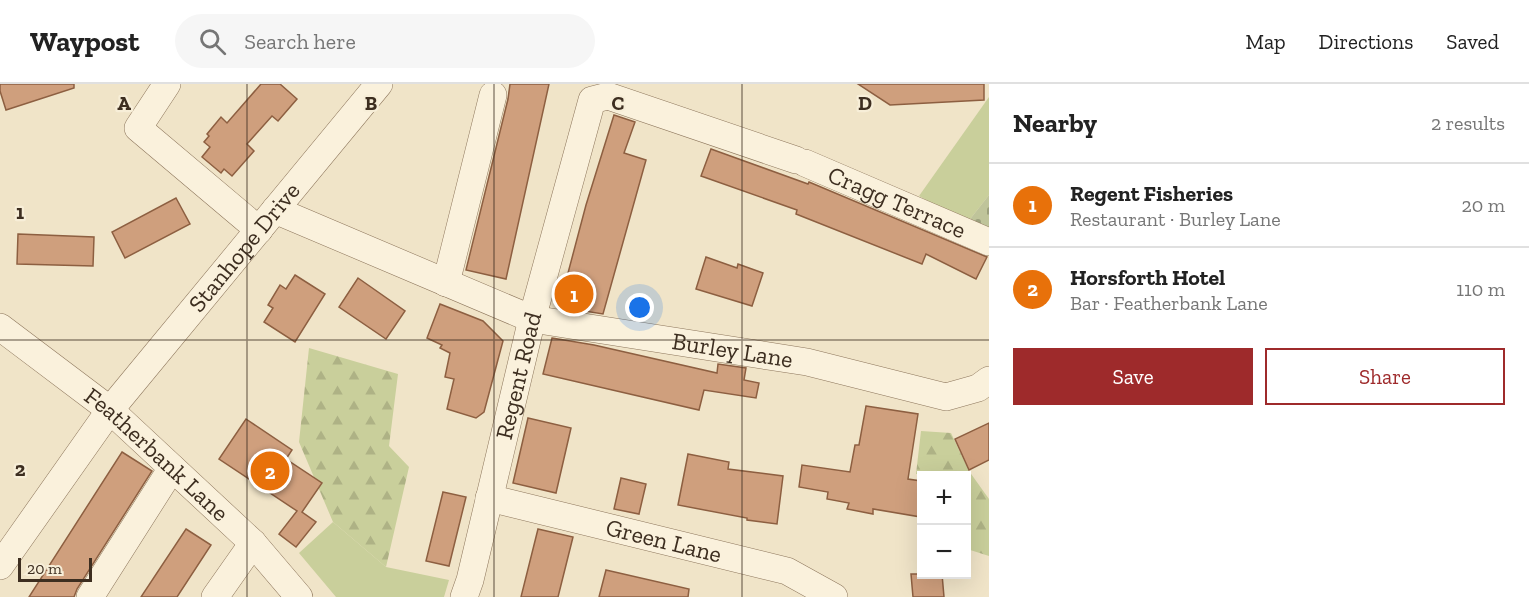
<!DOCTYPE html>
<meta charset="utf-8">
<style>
:root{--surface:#fff;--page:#f6f6f6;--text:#222;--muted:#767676;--line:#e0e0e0;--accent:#9e2a2b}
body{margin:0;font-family:"Zilla Slab",serif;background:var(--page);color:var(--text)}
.controls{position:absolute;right:18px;bottom:18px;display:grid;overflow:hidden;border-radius:0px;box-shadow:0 6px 24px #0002}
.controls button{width:54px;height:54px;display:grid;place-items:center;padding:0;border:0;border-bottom:2px solid var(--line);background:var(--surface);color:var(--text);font:30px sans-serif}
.scale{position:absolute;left:18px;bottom:15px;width:74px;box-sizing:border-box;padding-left:6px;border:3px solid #3d2e20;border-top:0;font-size:16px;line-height:21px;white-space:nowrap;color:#3d2e20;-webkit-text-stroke:4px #f7eed8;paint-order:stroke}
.you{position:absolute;left:640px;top:224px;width:21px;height:21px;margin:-15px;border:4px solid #fff;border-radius:50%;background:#1a73e8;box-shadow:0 0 0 9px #1a73e833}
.badge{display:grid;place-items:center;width:39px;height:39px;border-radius:50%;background:var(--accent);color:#fff;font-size:20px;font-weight:700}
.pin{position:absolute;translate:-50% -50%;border:3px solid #fff;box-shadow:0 2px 6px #0006}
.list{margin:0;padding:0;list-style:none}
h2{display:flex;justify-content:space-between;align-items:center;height:78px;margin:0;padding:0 24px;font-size:26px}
h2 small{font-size:20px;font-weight:400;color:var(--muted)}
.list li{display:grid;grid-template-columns:39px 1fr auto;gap:18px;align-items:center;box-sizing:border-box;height:84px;padding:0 24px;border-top:2px solid var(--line)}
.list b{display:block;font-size:22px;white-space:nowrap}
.list p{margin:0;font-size:20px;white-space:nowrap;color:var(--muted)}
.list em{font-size:20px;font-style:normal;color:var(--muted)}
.actions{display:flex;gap:12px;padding:18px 24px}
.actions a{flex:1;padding:14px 0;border:2px solid var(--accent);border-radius:0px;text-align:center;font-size:21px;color:var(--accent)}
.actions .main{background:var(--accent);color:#fff}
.icon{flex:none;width:33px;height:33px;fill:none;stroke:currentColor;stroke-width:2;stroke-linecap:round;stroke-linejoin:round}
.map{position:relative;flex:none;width:989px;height:513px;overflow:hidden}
header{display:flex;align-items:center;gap:36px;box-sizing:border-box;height:84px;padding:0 30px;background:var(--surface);border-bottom:2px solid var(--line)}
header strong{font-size:28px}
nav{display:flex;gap:33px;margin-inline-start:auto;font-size:21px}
.search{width:420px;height:54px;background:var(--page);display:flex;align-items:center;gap:15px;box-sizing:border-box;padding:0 21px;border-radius:33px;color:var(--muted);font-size:22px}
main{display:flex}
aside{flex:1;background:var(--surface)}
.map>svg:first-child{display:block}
.green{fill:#c9cf9b}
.forest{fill:url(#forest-firs)}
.cemetery{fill:url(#cemetery-stones)}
.building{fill:#cf9f7d;stroke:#8d5f41;stroke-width:1.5}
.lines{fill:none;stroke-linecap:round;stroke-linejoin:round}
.minor-casing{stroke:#8d765c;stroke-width:28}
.minor{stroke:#faf1dc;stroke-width:27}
.grid{fill:none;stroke:#3d2e20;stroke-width:1.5;stroke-opacity:0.55}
.labels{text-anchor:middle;stroke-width:4.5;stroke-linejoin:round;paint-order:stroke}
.street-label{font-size:24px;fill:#3d2e20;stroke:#f7eed8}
.grid-label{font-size:20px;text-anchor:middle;font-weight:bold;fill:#3d2e20;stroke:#f7eed8;stroke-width:4.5;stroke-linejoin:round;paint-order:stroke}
</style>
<header>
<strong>Waypost</strong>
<div class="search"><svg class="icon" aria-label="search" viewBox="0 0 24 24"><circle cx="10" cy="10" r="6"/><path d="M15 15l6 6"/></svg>Search here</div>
<nav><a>Map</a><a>Directions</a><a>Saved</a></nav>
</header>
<main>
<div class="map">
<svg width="989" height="513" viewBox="0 0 989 513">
<defs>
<pattern id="forest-firs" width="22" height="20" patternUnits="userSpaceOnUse" patternTransform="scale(1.5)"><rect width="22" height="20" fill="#c9cf9b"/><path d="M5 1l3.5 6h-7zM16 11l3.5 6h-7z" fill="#aeb285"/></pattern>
<pattern id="cemetery-stones" width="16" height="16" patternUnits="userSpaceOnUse" patternTransform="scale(1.5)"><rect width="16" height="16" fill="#bfc49a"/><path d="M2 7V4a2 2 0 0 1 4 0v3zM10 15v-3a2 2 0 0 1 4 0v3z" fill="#9ca07d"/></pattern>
</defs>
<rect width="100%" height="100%" fill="#f0e4c8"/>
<g class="green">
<path d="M 989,13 L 989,111 L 967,139 L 919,112 Z"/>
<path d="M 333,438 L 386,483 L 449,496 L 444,513 L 336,513 L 299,469 Z"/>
</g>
<g class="forest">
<path d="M 309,264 L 398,290 L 389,362 L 409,383 L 386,483 L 333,438 L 299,358 Z"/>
<path d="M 921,347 L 951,349 L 969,387 L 989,415 L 989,472 L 967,465 L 966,392 L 916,390 Z"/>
</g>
<path class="cemetery" d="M 989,111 L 989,150 L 967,139 Z"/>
<g class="building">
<path d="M 0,0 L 74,0 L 74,4 L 6,26 L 0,7 Z"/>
<path d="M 261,0 L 280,0 L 297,15 L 278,37 L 272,32 L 247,60 L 254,67 L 232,92 L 224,85 L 221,89 L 202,73 L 210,63 L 204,58 L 209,52 L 207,50 L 221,33 L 227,39 Z"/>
<path d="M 510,0 L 549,0 L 506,195 L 466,186 L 508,15 Z"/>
<path d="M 858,0 L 984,0 L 984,16 L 890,21 Z"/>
<path d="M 614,31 L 635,38 L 624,69 L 646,76 L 603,230 L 559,223 L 586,121 Z"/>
<path d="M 711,65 L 808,100 L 809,98 L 987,173 L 976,195 L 926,170 L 922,180 L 796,130 L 797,126 L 701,92 Z"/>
<path d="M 176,114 L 190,140 L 125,174 L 112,148 Z"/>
<path d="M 18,150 L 94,153 L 93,182 L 17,180 Z"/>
<path d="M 706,173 L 737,184 L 738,180 L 763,189 L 752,222 L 696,205 Z"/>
<path d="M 295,191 L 325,210 L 295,258 L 264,238 L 273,224 L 268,221 L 280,201 L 286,205 Z"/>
<path d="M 358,194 L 405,227 L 386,255 L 339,223 Z"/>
<path d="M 440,220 L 483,237 L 503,257 L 484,328 L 476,334 L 447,325 L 454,295 L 445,293 L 450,269 L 440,264 L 442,261 L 427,254 Z"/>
<path d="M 552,254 L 594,261 L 717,289 L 718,280 L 746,284 L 744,296 L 759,299 L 756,314 L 704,306 L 699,326 L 543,290 Z"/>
<path d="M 866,322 L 918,330 L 908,395 L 921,397 L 921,433 L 873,425 L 873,430 L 847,425 L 849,419 L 827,415 L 828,408 L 799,403 L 802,381 L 850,388 L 855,361 L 859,361 Z"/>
<path d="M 528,334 L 571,344 L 556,409 L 513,399 Z"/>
<path d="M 246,335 L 292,366 L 286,375 L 322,399 L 302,428 L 316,438 L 296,463 L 279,450 L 297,427 L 219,375 Z"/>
<path d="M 989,339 L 989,376 L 969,386 L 955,355 Z"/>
<path d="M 122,368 L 152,387 L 77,505 L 74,513 L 29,513 Z"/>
<path d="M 688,370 L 729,378 L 728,385 L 783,392 L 777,440 L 747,436 L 747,434 L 678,421 Z"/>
<path d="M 621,394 L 646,400 L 639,430 L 614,425 Z"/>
<path d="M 443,408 L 466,413 L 449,482 L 426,477 Z"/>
<path d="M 186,445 L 211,461 L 177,513 L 141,513 Z"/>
<path d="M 538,445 L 573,453 L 558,513 L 521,513 Z"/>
<path d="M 606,486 L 689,505 L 688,513 L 599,513 Z"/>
<path d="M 911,490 L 942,490 L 944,513 L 913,513 Z"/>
</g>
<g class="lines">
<g class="minor-casing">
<g id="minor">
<path d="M 167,0 L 138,44 L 259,146"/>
<path id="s1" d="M 805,79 L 989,158"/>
<path id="s2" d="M 275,126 L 532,235 L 807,278 L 946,313 L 978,304 L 989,296"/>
<path d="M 446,199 L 493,11"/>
<path id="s3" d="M 0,243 L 110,326 L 253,459 L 299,513"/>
<path id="s4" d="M 489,414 L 787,487 L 834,513"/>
<path id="s5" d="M 0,482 L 110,326 L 379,0"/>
<path d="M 90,513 L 172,384"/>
<path d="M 215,513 L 253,459"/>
<path id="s6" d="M 464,513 L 470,496 L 532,235 L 592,16 L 608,12 L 796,76"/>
</g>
</g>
<use href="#minor" class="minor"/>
</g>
<path class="grid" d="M 247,0 L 247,513M 494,0 L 494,513M 742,0 L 742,513M 0,256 L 989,256"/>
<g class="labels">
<g class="street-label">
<text dy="8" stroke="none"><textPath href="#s1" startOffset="100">Cragg Terrace</textPath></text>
<text dy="8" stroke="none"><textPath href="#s5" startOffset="402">Stanhope Drive</textPath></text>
<text dy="8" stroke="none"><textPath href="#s2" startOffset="482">Burley Lane</textPath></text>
<text dy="8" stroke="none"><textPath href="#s6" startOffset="228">Regent Road</textPath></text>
<text dy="8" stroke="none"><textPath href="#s3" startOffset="202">Featherbank Lane</textPath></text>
<text dy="8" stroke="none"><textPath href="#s4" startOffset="180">Green Lane</textPath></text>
</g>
</g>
<g class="grid-label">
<text x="124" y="26">A</text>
<text x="371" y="26">B</text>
<text x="618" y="26">C</text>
<text x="865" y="26">D</text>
<text x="20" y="135">1</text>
<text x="20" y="392">2</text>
</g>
</svg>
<div class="controls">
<button>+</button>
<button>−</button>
</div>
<div class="scale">20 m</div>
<div class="you"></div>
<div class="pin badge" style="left:574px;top:210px;background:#e8710a">1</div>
<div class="pin badge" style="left:270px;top:387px;background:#e8710a">2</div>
</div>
<aside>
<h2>Nearby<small>2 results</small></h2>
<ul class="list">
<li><span class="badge" style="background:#e8710a">1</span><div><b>Regent Fisheries</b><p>Restaurant · Burley Lane</p></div><em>20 m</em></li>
<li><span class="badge" style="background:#e8710a">2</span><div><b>Horsforth Hotel</b><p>Bar · Featherbank Lane</p></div><em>110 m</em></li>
</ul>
<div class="actions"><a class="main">Save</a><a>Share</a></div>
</aside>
</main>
